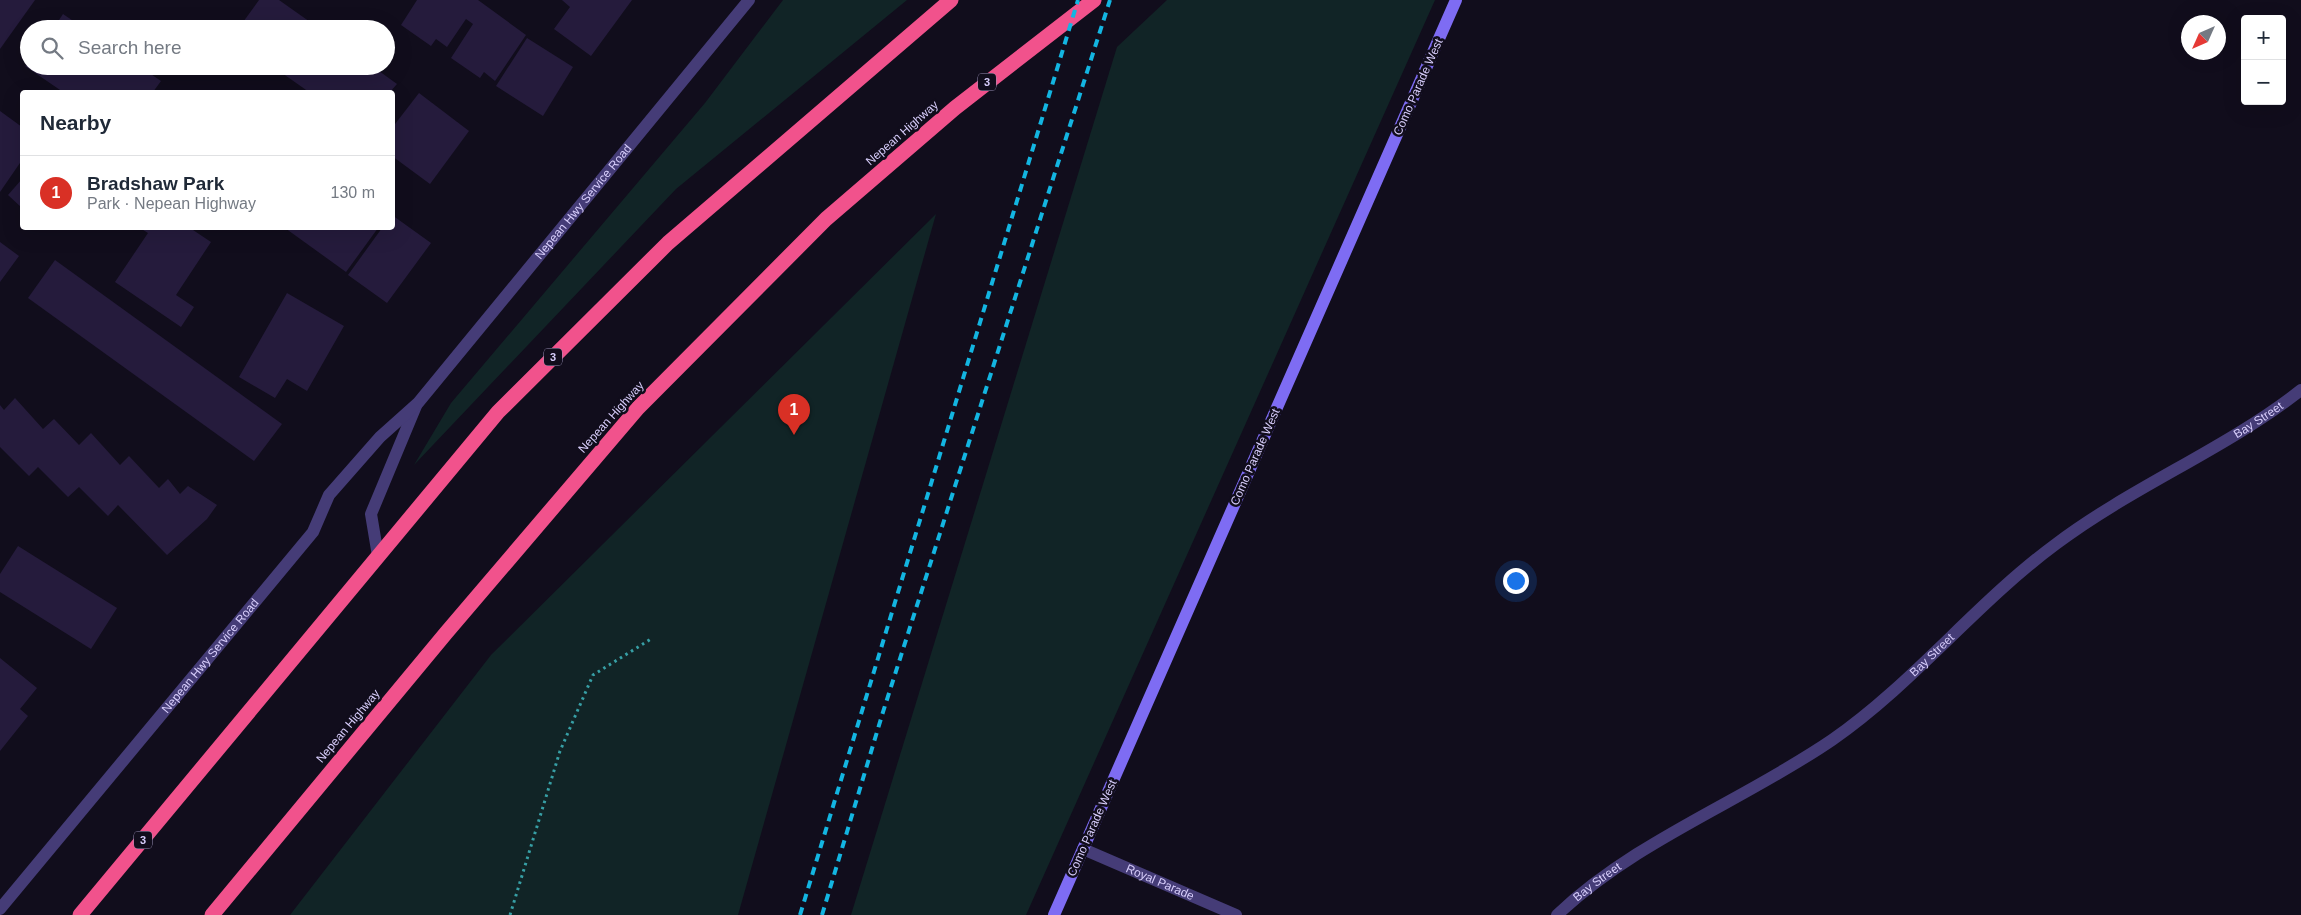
<!DOCTYPE html>
<meta charset="utf-8">
<style>
:root{--surface:#fff;--page:#f2f2f3;--text:#1f2937;--muted:#747a83;--line:#e0e1e3;--accent:#d93025}
body{margin:0;font-family:Helvetica,sans-serif;background:var(--page);color:var(--text)}
.controls{position:absolute;right:15px;top:15px;display:grid;overflow:hidden;border-radius:5px;box-shadow:0 5px 20px #0002}
.controls button{width:45px;height:45px;display:grid;place-items:center;padding:0;border:0;border-bottom:1px solid var(--line);background:var(--surface);color:var(--text);font:25px sans-serif}
.compass{position:absolute;left:2181px;top:15px;width:45px;height:45px;border-radius:50%;background:var(--surface);box-shadow:0 5px 20px #0002;rotate:225deg}
.you{position:absolute;left:1515px;top:580px;width:18px;height:18px;margin:-12px;border:4px solid #fff;border-radius:50%;background:#1a73e8;box-shadow:0 0 0 8px #1a73e833}
.badge{display:grid;place-items:center;width:32px;height:32px;border-radius:50%;background:var(--accent);color:#fff;font-size:16px;font-weight:700}
.pin{position:absolute;translate:-50% -41px;filter:drop-shadow(0 1px 2px #0008)}
.pin::after{content:'';position:absolute;top:26px;width:18px;height:15px;background:inherit;clip-path:polygon(0 0,100% 0,50% 100%)}
.list{margin:0;padding:0;list-style:none}
h2{display:flex;justify-content:space-between;align-items:center;height:65px;margin:0;padding:0 20px;font-size:21px}
h2 small{font-size:16px;font-weight:400;color:var(--muted)}
.list li{display:grid;grid-template-columns:32px 1fr auto;gap:15px;align-items:center;box-sizing:border-box;height:75px;padding:0 20px;border-top:1px solid var(--line)}
.list b{display:block;font-size:19px;white-space:nowrap}
.list p{margin:0;font-size:16px;white-space:nowrap;color:var(--muted)}
.list em{font-size:16px;font-style:normal;color:var(--muted)}
.icon{flex:none;width:28px;height:28px;fill:none;stroke:currentColor;stroke-width:2;stroke-linecap:round;stroke-linejoin:round}
.map{position:relative;flex:none;width:2301px;height:915px;overflow:hidden}
.search{position:absolute;background:var(--surface);box-shadow:0 5px 20px #0002;left:20px;top:20px;width:375px;height:55px;display:flex;align-items:center;gap:12px;box-sizing:border-box;padding:0 18px;border-radius:28px;color:var(--muted);font-size:19px}
.panel{position:absolute;background:var(--surface);box-shadow:0 5px 20px #0002;left:20px;top:90px;width:375px;height:140px;border-radius:5px}
.map>svg:first-child{display:block}
.green{fill:#112426}
.building{fill:#251b3c}
.lines{fill:none;stroke-linecap:round;stroke-linejoin:round}
.path{stroke:#379fa5;stroke-width:3;stroke-dasharray:2.5 4;stroke-linecap:butt}
.street{stroke:#453c77;stroke-width:12}
.secondary{stroke:#7e6cf3;stroke-width:12}
.highway{stroke:#f1528c;stroke-width:15}
.rail{stroke:#13b5e1;stroke-width:4;stroke-dasharray:8 6;stroke-linecap:butt}
.labels{text-anchor:middle;stroke-width:5;stroke-linejoin:round;paint-order:stroke}
.shield{fill:#110d1c;stroke:#9c93b8;stroke-width:1}
.shield-label{font-size:11px;font-weight:bold;fill:#d7cdfb}
.street-label{font-size:12px;fill:#d7cdfb;stroke:#110d1c}
</style>
<div class="map">
<svg width="2301" height="915" viewBox="0 0 2301 915">
<rect width="100%" height="100%" fill="#110d1c"/>
<g class="green">
<path d="M 783,0 L 907,0 L 676,189 L 414,465 L 451,403 L 705,103 Z"/>
<path d="M 1167,0 L 1435,0 L 1026,915 L 851,915 L 1117,47 Z"/>
<path d="M 936,214 L 738,915 L 290,915 L 491,655 Z"/>
</g>
<g class="building">
<path d="M 0,0 L 35,0 L 0,49 Z"/>
<path d="M 259,0 L 279,0 L 320,29 L 238,29 Z"/>
<path d="M 417,0 L 478,0 L 526,35 L 495,81 L 484,72 L 480,78 L 451,58 L 473,24 L 466,19 L 447,47 L 436,39 L 431,46 L 401,25 Z"/>
<path d="M 562,0 L 632,0 L 591,56 L 554,29 L 570,7 Z"/>
<path d="M 63,14 L 85,29 L 53,29 Z"/>
<path d="M 527,38 L 573,67 L 543,116 L 496,86 Z"/>
<path d="M 29,64 L 29,66 L 139,66 L 161,81 L 153,92 L 63,92 L 25,66 Z"/>
<path d="M 272,66 L 372,66 L 397,84 L 390,92 L 309,92 Z"/>
<path d="M 419,93 L 469,131 L 430,184 L 392,156 L 392,128 Z"/>
<path d="M 0,111 L 22,127 L 22,160 L 0,192 Z"/>
<path d="M 22,179 L 22,208 L 8,195 Z"/>
<path d="M 392,215 L 431,243 L 387,303 L 348,275 L 382,228 L 392,228 Z"/>
<path d="M 140,228 L 190,228 L 211,242 L 176,295 L 194,307 L 181,327 L 115,282 L 148,233 Z"/>
<path d="M 285,228 L 378,228 L 346,272 Z"/>
<path d="M 0,242 L 19,256 L 0,282 Z"/>
<path d="M 55,260 L 282,424 L 254,461 L 28,298 Z"/>
<path d="M 287,293 L 344,326 L 307,391 L 287,379 L 275,398 L 239,377 Z"/>
<path d="M 15,398 L 43,429 L 54,419 L 79,445 L 91,433 L 120,465 L 129,456 L 159,488 L 168,479 L 180,494 L 188,486 L 217,505 L 207,519 L 167,555 L 118,505 L 108,516 L 79,487 L 68,497 L 38,467 L 29,476 L 0,447 L 0,405 L 4,410 Z"/>
<path d="M 18,546 L 117,608 L 91,649 L 0,592 L 0,574 Z"/>
<path d="M 0,658 L 37,688 L 20,709 L 28,716 L 0,751 Z"/>
</g>
<g class="lines">
<path class="path" d="M 510,915 L 560,751 L 593,675 L 651,639"/>
<g class="street">
<path d="M 378,556 L 371,514 L 416,406"/>
<path id="s1" d="M 1083,849 L 1236,915"/>
<path id="s2" d="M 0,909 L 313,532 L 329,495 L 380,437 L 418,403 L 749,0"/>
<path id="s3" d="M 1557,915 C 1636,840 1743,801 1832,740 C 1914,683 1976,603 2056,544 C 2133,486 2226,449 2301,390"/>
</g>
<path class="secondary" d="M 1054,915 L 1456,0"/>
<g class="highway">
<path d="M 80,915 L 498,412 L 668,243 L 951,0"/>
<path d="M 212,915 L 446,633 L 638,408 L 826,219 L 955,108 L 1094,0"/>
</g>
<g class="rail">
<path d="M 800,915 L 1078,0"/>
<path d="M 822,915 L 883,712 L 1110,0"/>
</g>
</g>
<g class="labels">
<g class="shield">
<rect x="978" y="73.5" width="18" height="17" rx="4"/>
<rect x="544" y="348.5" width="18" height="17" rx="4"/>
<rect x="134" y="831.5" width="18" height="17" rx="4"/>
</g>
<g class="shield-label">
<text x="987" y="86">3</text>
<text x="553" y="361">3</text>
<text x="143" y="844">3</text>
</g>
<g class="street-label">
<text transform="translate(1418 87) rotate(-66)" y="4">Como Parade West</text>
<text transform="translate(902 133) rotate(-41)" y="4">Nepean Highway</text>
<text dy="4" stroke="none"><textPath href="#s2" startOffset="919">Nepean Hwy Service Road</textPath></text>
<text transform="translate(611 417) rotate(-48)" y="4">Nepean Highway</text>
<text dy="4" stroke="none"><textPath href="#s3" startOffset="862">Bay Street</textPath></text>
<text transform="translate(1255 457) rotate(-66)" y="4">Como Parade West</text>
<text dy="4" stroke="none"><textPath href="#s3" startOffset="458">Bay Street</textPath></text>
<text dy="4" stroke="none"><textPath href="#s2" startOffset="329">Nepean Hwy Service Road</textPath></text>
<text transform="translate(348 726) rotate(-50)" y="4">Nepean Highway</text>
<text transform="translate(1092 828) rotate(-66)" y="4">Como Parade West</text>
<text dy="4" stroke="none"><textPath href="#s1" startOffset="84">Royal Parade</textPath></text>
<text dy="4" stroke="none"><textPath href="#s3" startOffset="52">Bay Street</textPath></text>
</g>
</g>
</svg>
<div class="controls">
<button>+</button>
<button>−</button>
</div>
<svg class="compass" viewBox="-18 -18 36 36"><path d="M0-13l5 13h-10z" fill="#e53935"/><path d="M0 13l5-13h-10z" fill="#747a83"/></svg>
<div class="you"></div>
<div class="pin badge" style="left:794px;top:435px">1</div>
<div class="search"><svg class="icon" aria-label="search" viewBox="0 0 24 24"><circle cx="10" cy="10" r="6"/><path d="M15 15l6 6"/></svg>Search here</div>
<section class="panel">
<h2>Nearby<small></small></h2>
<ul class="list">
<li><span class="badge">1</span><div><b>Bradshaw Park</b><p>Park · Nepean Highway</p></div><em>130 m</em></li>
</ul>
</section>
</div>
